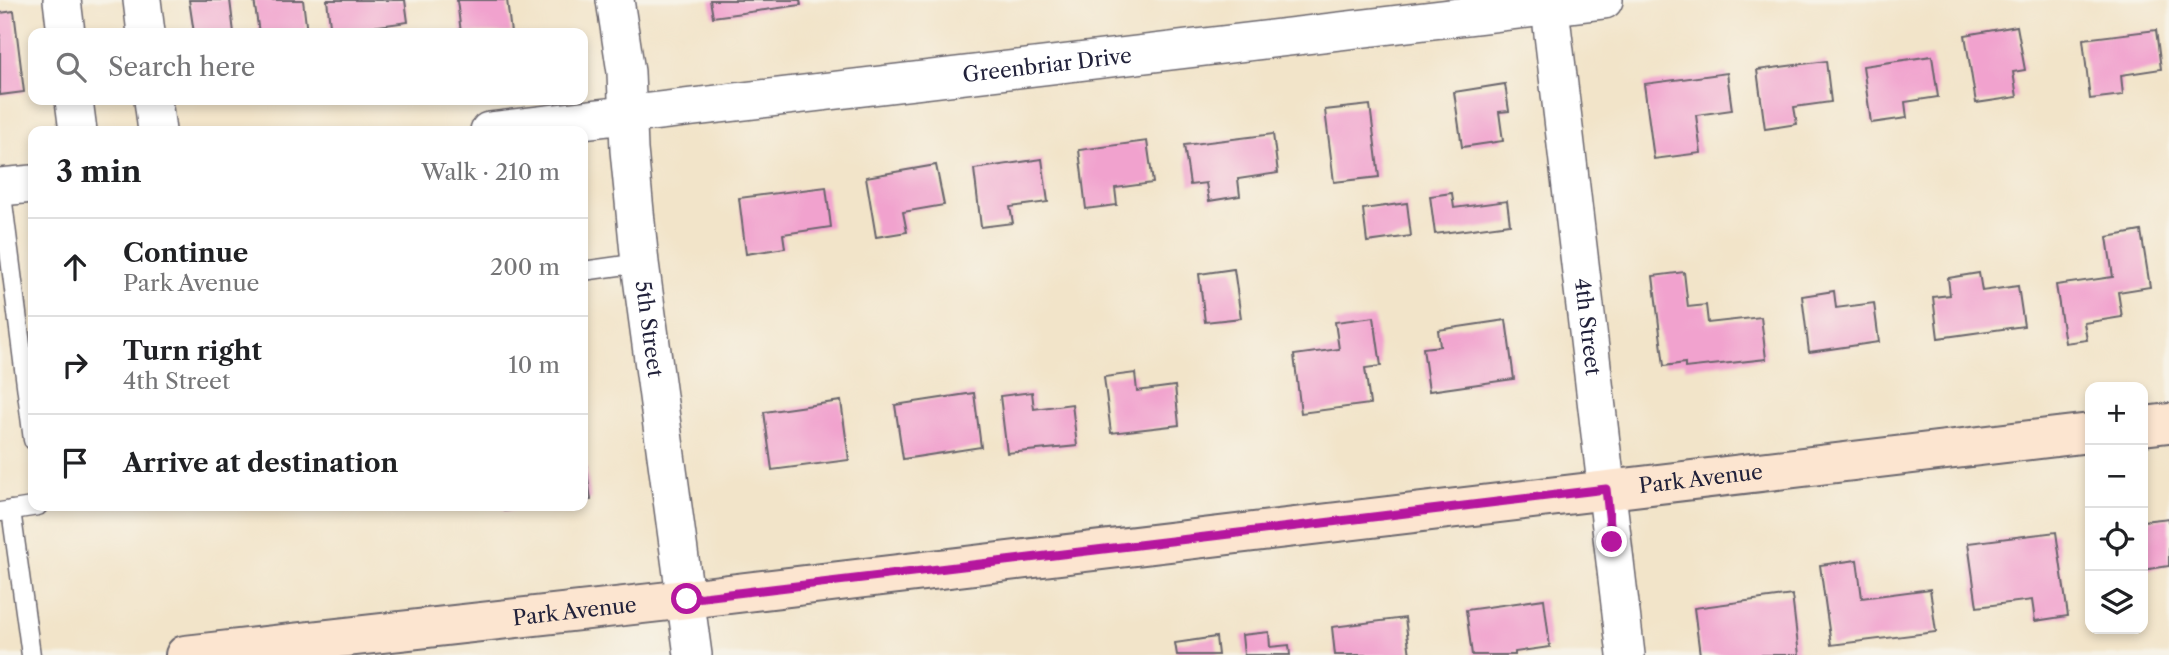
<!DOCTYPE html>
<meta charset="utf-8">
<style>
:root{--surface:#fff;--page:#f2f2f2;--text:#202124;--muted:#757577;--line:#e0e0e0}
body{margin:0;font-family:"Libre Caslon Text",serif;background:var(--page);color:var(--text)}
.controls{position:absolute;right:21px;bottom:21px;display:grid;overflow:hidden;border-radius:14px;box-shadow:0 4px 10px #0003}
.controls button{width:63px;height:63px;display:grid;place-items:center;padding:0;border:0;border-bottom:2px solid var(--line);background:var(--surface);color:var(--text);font:35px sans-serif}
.stop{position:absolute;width:21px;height:21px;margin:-16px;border:5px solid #b5179e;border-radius:50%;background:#fff}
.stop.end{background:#b5179e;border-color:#fff;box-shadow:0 2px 7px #0008}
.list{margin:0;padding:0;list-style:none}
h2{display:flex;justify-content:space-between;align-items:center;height:91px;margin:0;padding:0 28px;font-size:30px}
h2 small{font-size:23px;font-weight:400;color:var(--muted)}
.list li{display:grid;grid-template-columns:46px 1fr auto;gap:21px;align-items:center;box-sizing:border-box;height:98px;padding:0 28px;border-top:2px solid var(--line)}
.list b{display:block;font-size:26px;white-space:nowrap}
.list p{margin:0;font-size:23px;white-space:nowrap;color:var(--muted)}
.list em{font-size:23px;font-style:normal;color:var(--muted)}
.icon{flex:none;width:38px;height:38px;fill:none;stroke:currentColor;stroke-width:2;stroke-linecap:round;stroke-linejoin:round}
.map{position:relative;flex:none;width:2169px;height:655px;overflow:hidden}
.search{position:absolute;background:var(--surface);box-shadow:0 4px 10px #0003;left:28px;top:28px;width:560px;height:77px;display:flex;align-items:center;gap:18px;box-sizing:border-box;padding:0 24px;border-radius:14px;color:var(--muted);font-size:26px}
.panel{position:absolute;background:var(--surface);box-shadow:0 4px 10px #0003;left:28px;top:126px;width:560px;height:385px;border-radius:14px}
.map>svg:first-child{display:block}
.building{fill:#f1a2ce}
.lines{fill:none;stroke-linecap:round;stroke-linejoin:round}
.lane-casing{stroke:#6b666d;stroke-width:21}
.street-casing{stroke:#6b666d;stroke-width:40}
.secondary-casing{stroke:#6b666d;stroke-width:42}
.lane{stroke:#fff;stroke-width:18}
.street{stroke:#fff;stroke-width:37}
.secondary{stroke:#fce5d0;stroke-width:38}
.route{stroke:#b5179e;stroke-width:9}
.labels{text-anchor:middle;stroke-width:7;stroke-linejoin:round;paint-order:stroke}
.street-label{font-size:21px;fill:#22223b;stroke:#f7f3e8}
</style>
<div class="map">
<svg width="2169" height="655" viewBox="0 0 2169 655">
<rect width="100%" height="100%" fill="#f7f3e8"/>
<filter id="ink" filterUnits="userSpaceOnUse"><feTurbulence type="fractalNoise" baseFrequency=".0143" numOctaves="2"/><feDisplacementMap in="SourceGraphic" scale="14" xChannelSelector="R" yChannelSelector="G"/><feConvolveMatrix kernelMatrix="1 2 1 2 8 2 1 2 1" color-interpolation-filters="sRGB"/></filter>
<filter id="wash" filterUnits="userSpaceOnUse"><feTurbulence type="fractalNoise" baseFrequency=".00686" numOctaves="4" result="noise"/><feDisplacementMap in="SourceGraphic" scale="28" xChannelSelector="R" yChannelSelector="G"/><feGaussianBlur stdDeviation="1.57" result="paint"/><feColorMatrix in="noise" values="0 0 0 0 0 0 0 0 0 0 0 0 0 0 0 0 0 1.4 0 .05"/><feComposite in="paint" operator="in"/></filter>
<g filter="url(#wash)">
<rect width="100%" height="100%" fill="#f2e4c9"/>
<g id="blocks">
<g class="building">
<path d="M 189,0 L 230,0 L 234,33 L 194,33 Z"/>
<path d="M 254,0 L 303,0 L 307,33 L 259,33 Z"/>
<path d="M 327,0 L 405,0 L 408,22 L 356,29 L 357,33 L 331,33 Z"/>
<path d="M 457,0 L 507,0 L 511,33 L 461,33 Z"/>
<path d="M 710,0 L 800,0 L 801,5 L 713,17 Z"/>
<path d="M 14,11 L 24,92 L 0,95 L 0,13 Z"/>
<path d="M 2017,26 L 2025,70 L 2013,72 L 2017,97 L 1976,103 L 1965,35 Z"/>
<path d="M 2156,30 L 2161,69 L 2121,75 L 2123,95 L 2090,99 L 2083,39 Z"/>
<path d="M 1932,56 L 1938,97 L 1905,102 L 1907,118 L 1871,123 L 1863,66 Z"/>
<path d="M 1826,61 L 1831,102 L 1794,107 L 1797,124 L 1765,129 L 1757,70 Z"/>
<path d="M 1727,73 L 1732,110 L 1696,115 L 1701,153 L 1654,159 L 1644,84 Z"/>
<path d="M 1505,84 L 1509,111 L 1499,112 L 1503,141 L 1462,147 L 1454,92 Z"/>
<path d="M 1370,105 L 1379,177 L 1334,182 L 1325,110 Z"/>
<path d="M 1273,134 L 1278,173 L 1238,179 L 1240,196 L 1209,201 L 1206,183 L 1190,185 L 1184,145 Z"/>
<path d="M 1147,141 L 1153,183 L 1115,188 L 1117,205 L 1086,209 L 1079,150 Z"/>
<path d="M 1042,159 L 1048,202 L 1010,207 L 1013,223 L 981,227 L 974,169 Z"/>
<path d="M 936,165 L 944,205 L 903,212 L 907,232 L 876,237 L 866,177 Z"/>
<path d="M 826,187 L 831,227 L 783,234 L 785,248 L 746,254 L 739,198 Z"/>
<path d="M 1452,193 L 1454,208 L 1507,201 L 1510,224 L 1435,234 L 1430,196 Z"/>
<path d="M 1407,203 L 1411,236 L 1367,242 L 1363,209 Z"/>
<path d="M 2141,231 L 2150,287 L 2118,292 L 2122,317 L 2084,323 L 2087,340 L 2065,343 L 2056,285 L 2113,277 L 2107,237 Z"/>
<path d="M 1234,269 L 1241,318 L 1205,322 L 1199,274 Z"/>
<path d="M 1684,272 L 1688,307 L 1706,305 L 1708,323 L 1761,317 L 1766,359 L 1685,368 L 1685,363 L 1664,366 L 1653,276 Z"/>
<path d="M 1979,273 L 1982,291 L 2018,286 L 2024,326 L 1938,338 L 1933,297 L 1950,295 L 1948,278 Z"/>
<path d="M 1834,291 L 1836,308 L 1874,303 L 1879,342 L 1809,352 L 1802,296 Z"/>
<path d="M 1374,317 L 1381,366 L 1365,368 L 1370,404 L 1301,413 L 1294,355 L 1339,349 L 1335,322 Z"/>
<path d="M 1506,320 L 1514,379 L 1429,391 L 1423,348 L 1440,346 L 1438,330 Z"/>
<path d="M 1135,373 L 1137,391 L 1175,386 L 1179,425 L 1111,433 L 1104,377 Z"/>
<path d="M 1032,392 L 1034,409 L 1072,404 L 1077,446 L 1007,453 L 1000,396 Z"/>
<path d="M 974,393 L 981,447 L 903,459 L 895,405 Z"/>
<path d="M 841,401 L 849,460 L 772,470 L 764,412 Z"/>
<path d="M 584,450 L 591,500 L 583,501 L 583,451 Z"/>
<path d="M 503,506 L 534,506 L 534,507 L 504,511 Z"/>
<path d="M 2169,518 L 2169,566 L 2143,570 L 2143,521 Z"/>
<path d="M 2056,532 L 2068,616 L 2035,621 L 2032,600 L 1977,607 L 1968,543 Z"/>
<path d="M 1857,560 L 1862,598 L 1930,589 L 1936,632 L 1831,645 L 1820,565 Z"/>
<path d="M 1792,595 L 1799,655 L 1700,655 L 1694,608 Z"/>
<path d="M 1544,599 L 1550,647 L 1515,652 L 1515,655 L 1472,655 L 1466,610 Z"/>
<path d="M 1405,618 L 1410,655 L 1335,655 L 1332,627 Z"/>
<path d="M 1269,632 L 1270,647 L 1289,645 L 1290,655 L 1244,655 L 1242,635 Z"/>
<path d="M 1216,637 L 1218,655 L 1177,655 L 1175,643 Z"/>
</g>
</g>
</g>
<g filter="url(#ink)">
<use href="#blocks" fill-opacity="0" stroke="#6b666d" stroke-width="2"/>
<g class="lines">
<g class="lane-casing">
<g id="lane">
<path d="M 1,187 L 33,440"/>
<path d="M 583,271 L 640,263"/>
<path d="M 11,510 L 31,655"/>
<path d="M 0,512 L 38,506"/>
</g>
</g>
<g class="street-casing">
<g id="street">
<path d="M 62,0 L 66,33"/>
<path d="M 142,0 L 146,33"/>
<path id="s1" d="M 615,0 L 626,72 L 629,150 L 640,263 L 693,655"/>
<path id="s2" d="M 1549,0 L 1626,655"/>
<path d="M 74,100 L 78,131"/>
<path d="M 153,100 L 157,131"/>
<path id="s3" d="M 489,131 L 1604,0"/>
<path d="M 0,187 L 33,184"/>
</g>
</g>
<g class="secondary-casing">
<g id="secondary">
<path d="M 2143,426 L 2169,423"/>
<path id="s4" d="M 185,655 L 687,599 L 2090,433"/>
</g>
</g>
<use href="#lane" class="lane"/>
<use href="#street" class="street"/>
<use href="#secondary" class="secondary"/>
</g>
</g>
<g class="lines" filter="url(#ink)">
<path class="route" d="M 687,599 L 1606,489 L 1612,542"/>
</g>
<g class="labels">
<g class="street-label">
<text dy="7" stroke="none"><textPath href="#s3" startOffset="562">Greenbriar Drive</textPath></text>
<text dy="7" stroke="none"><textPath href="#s2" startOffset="329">4th Street</textPath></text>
<text dy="7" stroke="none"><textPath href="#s1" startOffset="331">5th Street</textPath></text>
<text dy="7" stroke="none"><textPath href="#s4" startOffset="1526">Park Avenue</textPath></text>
<text dy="7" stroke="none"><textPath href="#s4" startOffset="392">Park Avenue</textPath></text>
</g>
</g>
</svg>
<div class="controls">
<button>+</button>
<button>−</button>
<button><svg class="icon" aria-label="locate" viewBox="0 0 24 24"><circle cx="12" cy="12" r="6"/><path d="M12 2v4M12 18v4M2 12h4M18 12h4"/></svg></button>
<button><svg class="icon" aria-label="layers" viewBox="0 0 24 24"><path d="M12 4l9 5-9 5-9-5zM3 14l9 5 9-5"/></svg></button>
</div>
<div class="stop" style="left:687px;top:599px"></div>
<div class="stop end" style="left:1612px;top:542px"></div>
<div class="search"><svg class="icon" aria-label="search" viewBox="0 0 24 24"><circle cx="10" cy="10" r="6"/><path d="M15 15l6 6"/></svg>Search here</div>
<section class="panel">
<h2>3 min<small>Walk · 210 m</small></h2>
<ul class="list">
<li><svg class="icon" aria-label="ahead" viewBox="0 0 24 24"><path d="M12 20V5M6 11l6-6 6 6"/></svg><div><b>Continue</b><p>Park Avenue</p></div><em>200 m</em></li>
<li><svg class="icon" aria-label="right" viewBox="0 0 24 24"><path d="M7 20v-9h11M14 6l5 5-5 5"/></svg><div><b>Turn right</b><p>4th Street</p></div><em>10 m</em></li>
<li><svg class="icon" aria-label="arrive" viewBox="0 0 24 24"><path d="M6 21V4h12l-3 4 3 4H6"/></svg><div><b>Arrive at destination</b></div></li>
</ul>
</section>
</div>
